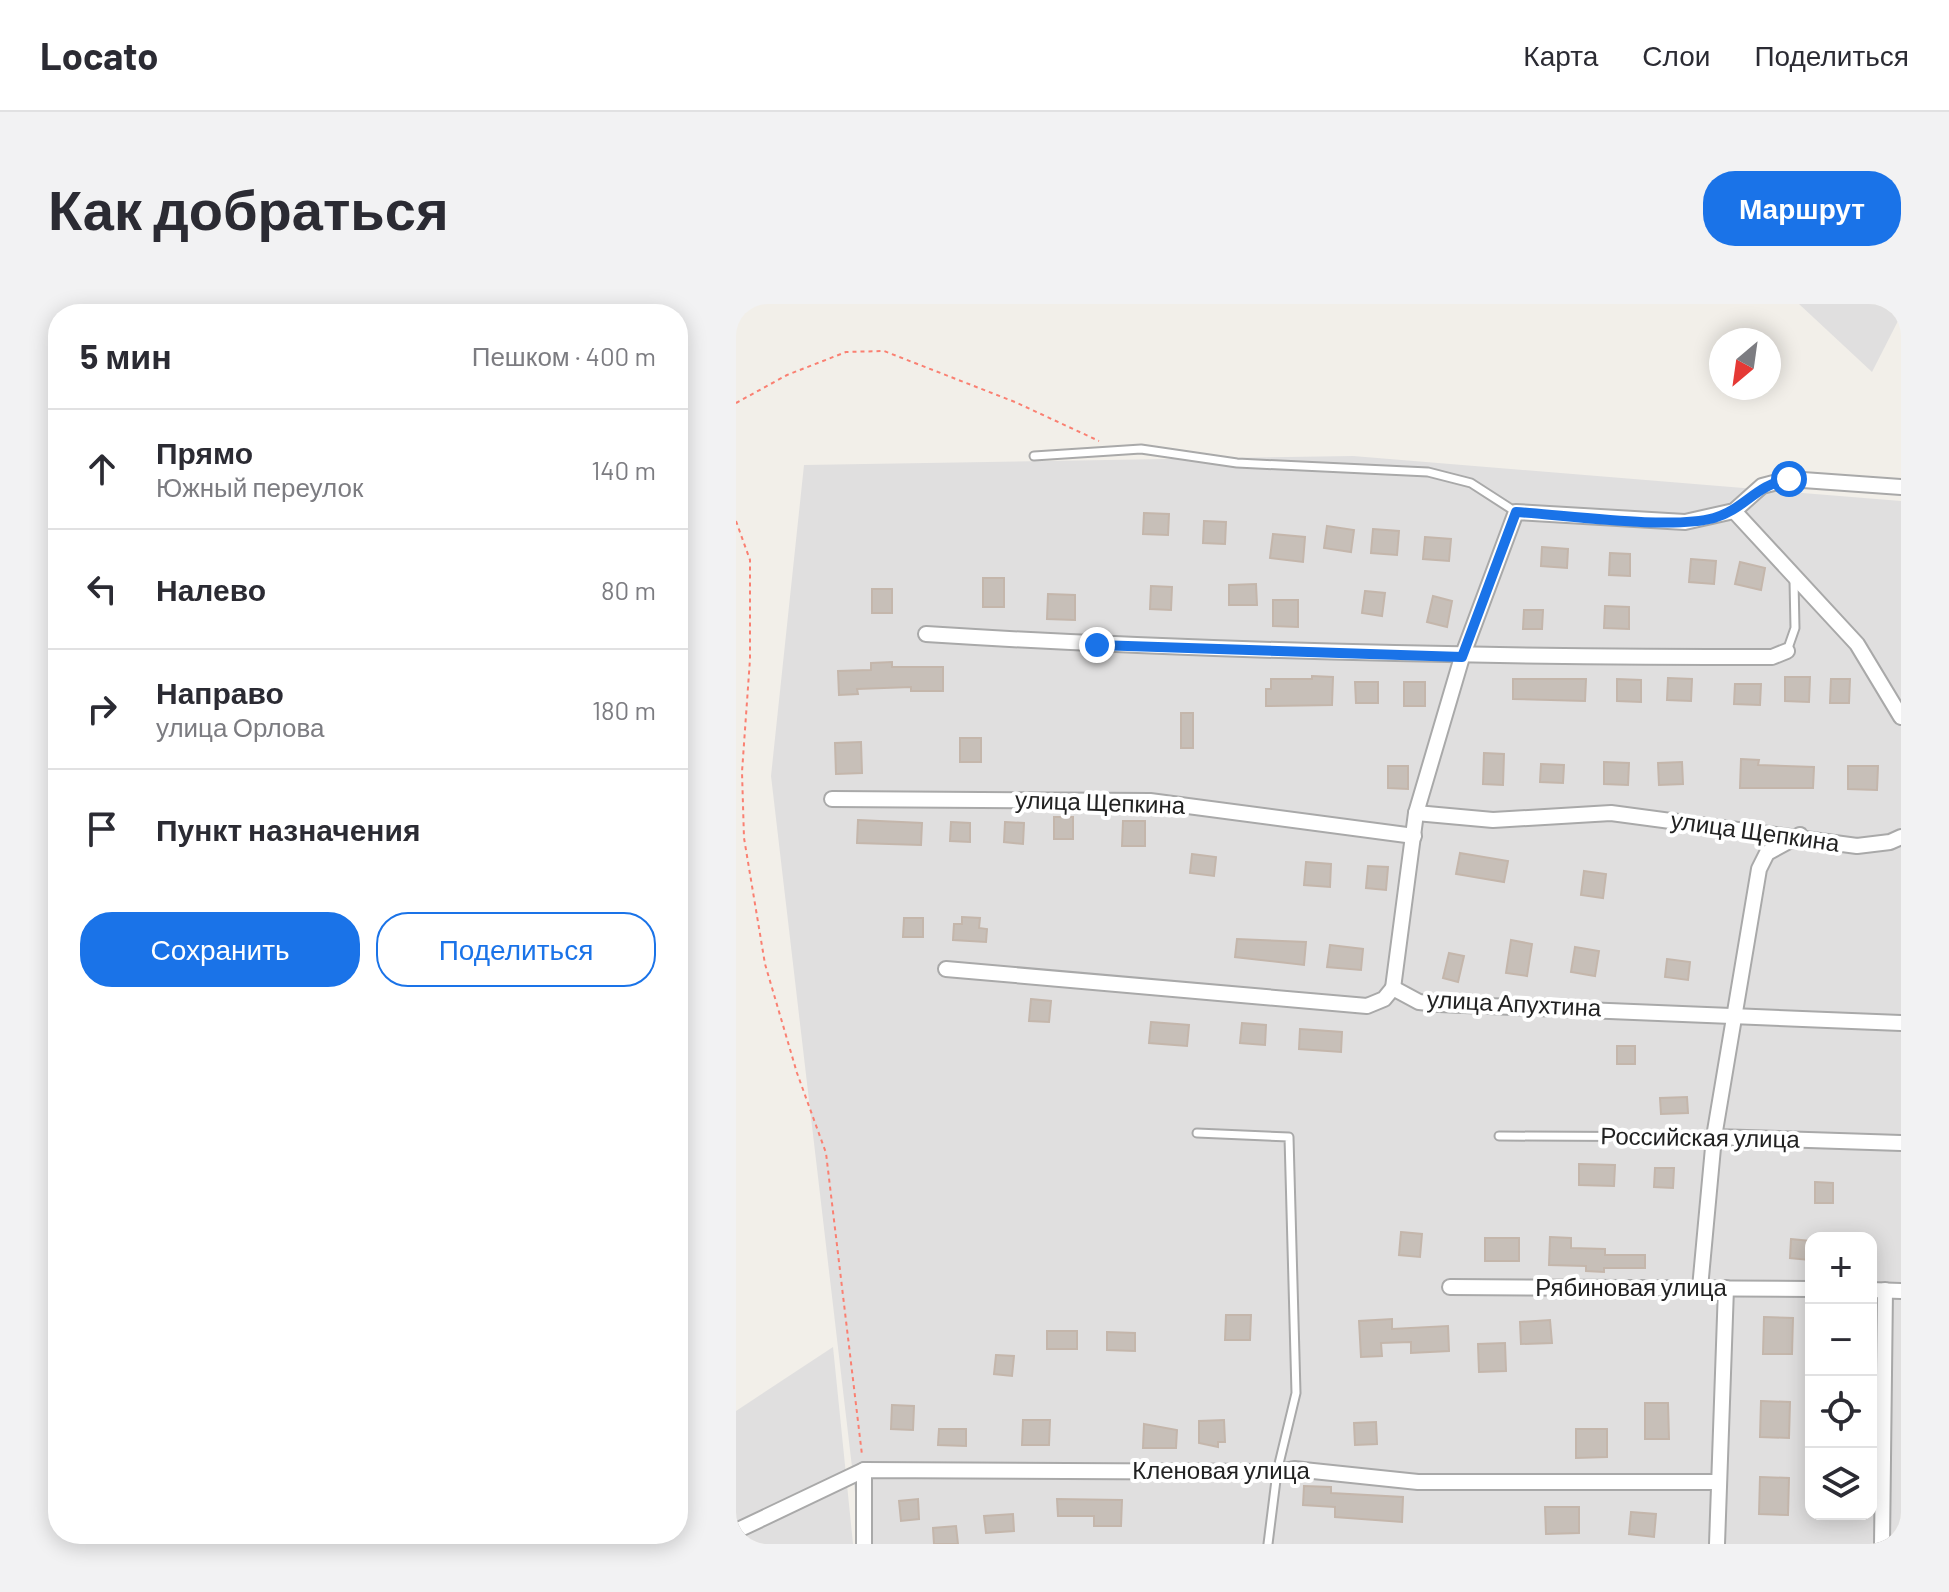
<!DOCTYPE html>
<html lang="ru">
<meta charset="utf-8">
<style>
:root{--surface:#fff;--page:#f2f2f3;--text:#2b2b33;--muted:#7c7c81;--line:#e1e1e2;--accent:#1a73e8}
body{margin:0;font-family:Barlow,sans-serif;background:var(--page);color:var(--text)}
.controls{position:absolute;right:24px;bottom:24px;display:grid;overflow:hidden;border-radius:16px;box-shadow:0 4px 20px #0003}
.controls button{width:72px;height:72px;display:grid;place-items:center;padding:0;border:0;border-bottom:2px solid var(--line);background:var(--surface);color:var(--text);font:40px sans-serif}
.compass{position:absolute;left:973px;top:24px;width:72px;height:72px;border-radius:50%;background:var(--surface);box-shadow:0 4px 20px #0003;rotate:209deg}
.stop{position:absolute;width:24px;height:24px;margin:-18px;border:6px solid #1a73e8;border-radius:50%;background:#fff}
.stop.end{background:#1a73e8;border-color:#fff;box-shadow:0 2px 8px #0008}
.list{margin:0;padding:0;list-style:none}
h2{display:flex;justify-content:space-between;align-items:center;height:104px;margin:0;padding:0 32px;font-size:34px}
h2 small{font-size:26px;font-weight:400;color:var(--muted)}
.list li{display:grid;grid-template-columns:52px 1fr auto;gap:24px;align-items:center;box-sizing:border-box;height:120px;padding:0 32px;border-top:2px solid var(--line)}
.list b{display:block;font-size:30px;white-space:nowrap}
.list p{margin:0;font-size:26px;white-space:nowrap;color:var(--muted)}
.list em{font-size:26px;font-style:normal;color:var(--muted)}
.actions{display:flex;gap:16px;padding:24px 32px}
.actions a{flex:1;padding:18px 0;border:2px solid var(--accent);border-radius:32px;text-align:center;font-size:28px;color:var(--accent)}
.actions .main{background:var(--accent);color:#fff}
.icon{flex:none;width:44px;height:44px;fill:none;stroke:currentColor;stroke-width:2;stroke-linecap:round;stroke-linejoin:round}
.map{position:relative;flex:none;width:1165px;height:1240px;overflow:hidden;border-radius:32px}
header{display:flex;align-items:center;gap:48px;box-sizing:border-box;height:112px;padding:0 40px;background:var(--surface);border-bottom:2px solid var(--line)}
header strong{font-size:38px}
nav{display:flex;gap:44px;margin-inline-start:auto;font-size:28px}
.intro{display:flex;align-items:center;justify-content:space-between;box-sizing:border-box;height:192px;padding:0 48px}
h1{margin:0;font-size:56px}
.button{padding:20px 36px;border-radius:32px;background:var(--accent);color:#fff;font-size:28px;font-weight:700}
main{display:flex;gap:48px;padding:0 48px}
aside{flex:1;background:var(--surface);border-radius:32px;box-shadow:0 4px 20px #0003}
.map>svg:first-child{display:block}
.residential{fill:#e0dfdf;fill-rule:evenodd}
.building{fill:#c7bfb8;stroke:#c4b6ab;stroke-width:2}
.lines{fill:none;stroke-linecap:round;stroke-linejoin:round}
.lane-casing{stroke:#a9a9a9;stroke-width:11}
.street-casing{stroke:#a9a9a9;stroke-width:18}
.path{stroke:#fa8072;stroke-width:2;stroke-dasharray:4 4;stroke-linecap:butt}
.lane{stroke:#fff;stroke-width:7}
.street{stroke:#fff;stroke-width:14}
.route{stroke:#1a73e8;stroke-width:10}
.labels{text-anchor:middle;stroke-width:8;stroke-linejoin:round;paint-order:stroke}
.street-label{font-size:24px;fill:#222;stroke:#fff}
</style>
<header>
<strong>Locato</strong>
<nav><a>Карта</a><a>Слои</a><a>Поделиться</a></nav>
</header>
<div class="intro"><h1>Как добраться</h1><a class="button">Маршрут</a></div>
<main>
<aside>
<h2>5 мин<small>Пешком · 400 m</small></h2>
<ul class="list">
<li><svg class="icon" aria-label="ahead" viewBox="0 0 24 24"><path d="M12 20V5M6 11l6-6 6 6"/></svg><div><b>Прямо</b><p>Южный переулок</p></div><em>140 m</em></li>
<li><svg class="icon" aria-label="left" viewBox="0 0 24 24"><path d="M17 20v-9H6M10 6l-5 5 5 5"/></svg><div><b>Налево</b></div><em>80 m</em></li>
<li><svg class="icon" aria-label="right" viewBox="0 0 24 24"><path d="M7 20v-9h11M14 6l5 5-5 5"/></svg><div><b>Направо</b><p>улица Орлова</p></div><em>180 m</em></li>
<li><svg class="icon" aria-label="arrive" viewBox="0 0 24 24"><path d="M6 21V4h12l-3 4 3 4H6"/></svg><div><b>Пункт назначения</b></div></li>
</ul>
<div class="actions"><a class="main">Сохранить</a><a>Поделиться</a></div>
</aside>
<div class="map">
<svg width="1165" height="1240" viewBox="0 0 1165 1240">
<rect width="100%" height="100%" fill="#f2efe9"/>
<g class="residential">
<path d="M 1063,0 L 1165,0 L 1165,11 L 1136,68 Z"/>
<path d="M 617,152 L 1165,197 L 1165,1240 L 125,1240 L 35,472 L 68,161 ZM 1075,934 L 1135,934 L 1135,1210 L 1075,1210 Z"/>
<path d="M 97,1043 L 117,1240 L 0,1240 L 0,1107 Z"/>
</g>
<g class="building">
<path d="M 408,209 L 433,210 L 432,231 L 407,230 Z"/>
<path d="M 468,217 L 490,218 L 489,240 L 467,239 Z"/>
<path d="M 591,222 L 618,226 L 615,248 L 588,244 Z"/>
<path d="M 637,225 L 663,227 L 661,251 L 635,249 Z"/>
<path d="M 537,230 L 569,233 L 567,258 L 534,254 Z"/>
<path d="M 689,233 L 715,235 L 713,257 L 687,255 Z"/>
<path d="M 806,243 L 832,245 L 831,264 L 805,262 Z"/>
<path d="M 874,249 L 894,250 L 894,272 L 873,271 Z"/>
<path d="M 955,255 L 980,257 L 978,280 L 953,278 Z"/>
<path d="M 1004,258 L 1029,264 L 1025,286 L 999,280 Z"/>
<rect x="247" y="274" width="21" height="29"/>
<path d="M 520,280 L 521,301 L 493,301 L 493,281 Z"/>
<path d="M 415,282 L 436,283 L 435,306 L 414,305 Z"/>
<rect x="136" y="285" width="20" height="24"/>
<path d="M 629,287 L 649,289 L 646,312 L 626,309 Z"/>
<path d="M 312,290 L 339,291 L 339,316 L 311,315 Z"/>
<path d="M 697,292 L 716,297 L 711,323 L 691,318 Z"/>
<path d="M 537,296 L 562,296 L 562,323 L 537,322 Z"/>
<path d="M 869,302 L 893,303 L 893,325 L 868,324 Z"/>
<path d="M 788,306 L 807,306 L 806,325 L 787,325 Z"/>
<path d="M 156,358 L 156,363 L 207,363 L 207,387 L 175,387 L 175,383 L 121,385 L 122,390 L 103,391 L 102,367 L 135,366 L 135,359 Z"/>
<path d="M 576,372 L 597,373 L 596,401 L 530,402 L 530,385 L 535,385 L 535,375 L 576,375 Z"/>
<path d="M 1049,373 L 1074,373 L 1073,398 L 1049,397 Z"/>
<path d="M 932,374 L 956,375 L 955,397 L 931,396 Z"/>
<path d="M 777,375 L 850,375 L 849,397 L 777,395 Z"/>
<path d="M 881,375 L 905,376 L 905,398 L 881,397 Z"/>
<path d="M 1095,375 L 1114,375 L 1113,399 L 1094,399 Z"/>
<path d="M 619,378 L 642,378 L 642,399 L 620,399 Z"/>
<rect x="668" y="378" width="21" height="24"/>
<path d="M 999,380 L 1025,380 L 1024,401 L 998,400 Z"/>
<rect x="445" y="409" width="12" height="35"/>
<rect x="224" y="434" width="21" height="24"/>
<path d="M 125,438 L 126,469 L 100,470 L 99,439 Z"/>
<path d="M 748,449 L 768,450 L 767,481 L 747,480 Z"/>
<path d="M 1005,455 L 1023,456 L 1022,461 L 1078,463 L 1077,484 L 1004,484 Z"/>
<path d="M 868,458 L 893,459 L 892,481 L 868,480 Z"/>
<path d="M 946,458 L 947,480 L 923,481 L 922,459 Z"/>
<path d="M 805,460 L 828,461 L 827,479 L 804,478 Z"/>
<path d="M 652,462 L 672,462 L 672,485 L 652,484 Z"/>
<path d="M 1112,462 L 1142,462 L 1141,486 L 1112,485 Z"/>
<rect x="318" y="513" width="19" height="22"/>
<path d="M 122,516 L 186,519 L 185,541 L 121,539 Z"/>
<path d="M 387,517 L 409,517 L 409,542 L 386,542 Z"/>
<path d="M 215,518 L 234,519 L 234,538 L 214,537 Z"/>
<path d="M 269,518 L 288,519 L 287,540 L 268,538 Z"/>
<path d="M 724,549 L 772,557 L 768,578 L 720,570 Z"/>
<path d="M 456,550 L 480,553 L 478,572 L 454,569 Z"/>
<path d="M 570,558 L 595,560 L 594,583 L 568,581 Z"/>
<path d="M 632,562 L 652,563 L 650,586 L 630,584 Z"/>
<path d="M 848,567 L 870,570 L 867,594 L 845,591 Z"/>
<path d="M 226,613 L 244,614 L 243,624 L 251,625 L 250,638 L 217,636 L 218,620 L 226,620 Z"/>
<path d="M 168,614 L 187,614 L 187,633 L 167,633 Z"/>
<path d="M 501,635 L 570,638 L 568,661 L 499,653 Z"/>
<path d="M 775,636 L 796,640 L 791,672 L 770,669 Z"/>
<path d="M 594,641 L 627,645 L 625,666 L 591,663 Z"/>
<path d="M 839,643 L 863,647 L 859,672 L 835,668 Z"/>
<path d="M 713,649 L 728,652 L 722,678 L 707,674 Z"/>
<path d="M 931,655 L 954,658 L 952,676 L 929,673 Z"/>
<path d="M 295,695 L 315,697 L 313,718 L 293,717 Z"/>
<path d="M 415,718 L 453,721 L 451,742 L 413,739 Z"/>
<path d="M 506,719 L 530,721 L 529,741 L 504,739 Z"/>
<path d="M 564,725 L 606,728 L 605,748 L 563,745 Z"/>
<rect x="881" y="742" width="18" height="18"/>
<path d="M 951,793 L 952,809 L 925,810 L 924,794 Z"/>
<path d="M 843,860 L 879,861 L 878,882 L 843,881 Z"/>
<path d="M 919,864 L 938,864 L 937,884 L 918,883 Z"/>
<path d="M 1079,878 L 1097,879 L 1097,899 L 1079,899 Z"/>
<path d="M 665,928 L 686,930 L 684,953 L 663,951 Z"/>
<path d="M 814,933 L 835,934 L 835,944 L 869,945 L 869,951 L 909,951 L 909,964 L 868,964 L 868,968 L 850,967 L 850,962 L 813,961 Z"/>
<rect x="749" y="934" width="34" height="23"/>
<path d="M 1055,935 L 1074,937 L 1073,956 L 1054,954 Z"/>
<path d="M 490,1011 L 515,1011 L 514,1036 L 489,1036 Z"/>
<path d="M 1028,1013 L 1057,1014 L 1056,1050 L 1027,1050 Z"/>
<path d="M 656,1015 L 656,1025 L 712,1022 L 713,1047 L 675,1049 L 675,1038 L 645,1039 L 646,1052 L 625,1053 L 623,1017 Z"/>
<path d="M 814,1016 L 816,1039 L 785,1040 L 784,1018 Z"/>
<rect x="311" y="1027" width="30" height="18"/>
<path d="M 371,1028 L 399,1029 L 399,1047 L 371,1046 Z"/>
<path d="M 769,1039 L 770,1067 L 743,1068 L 742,1040 Z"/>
<path d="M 260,1051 L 278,1052 L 276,1072 L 258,1070 Z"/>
<path d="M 1025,1097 L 1054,1098 L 1053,1134 L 1024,1133 Z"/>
<path d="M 909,1099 L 932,1099 L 933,1135 L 909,1135 Z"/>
<path d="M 156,1101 L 178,1102 L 177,1126 L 155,1125 Z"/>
<path d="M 287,1116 L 314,1116 L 313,1141 L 286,1141 Z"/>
<path d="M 488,1116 L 489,1138 L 482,1138 L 482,1143 L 463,1139 L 463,1117 Z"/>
<path d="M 640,1118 L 641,1140 L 619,1141 L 618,1119 Z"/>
<path d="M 408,1120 L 441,1126 L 440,1144 L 407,1144 Z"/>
<path d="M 203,1125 L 230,1125 L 230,1142 L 202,1141 Z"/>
<path d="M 840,1125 L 871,1125 L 871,1153 L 840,1154 Z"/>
<path d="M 1024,1173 L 1053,1174 L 1052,1211 L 1023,1210 Z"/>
<path d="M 568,1182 L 595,1183 L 595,1189 L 667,1193 L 666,1218 L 599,1213 L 599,1203 L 567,1201 Z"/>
<path d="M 182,1195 L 183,1215 L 165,1217 L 163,1197 Z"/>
<path d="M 321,1195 L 386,1196 L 385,1222 L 358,1222 L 358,1212 L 322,1212 Z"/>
<path d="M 809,1203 L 843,1203 L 843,1229 L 810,1230 Z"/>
<path d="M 895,1208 L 920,1210 L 918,1233 L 893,1230 Z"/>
<path d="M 277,1210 L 278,1227 L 250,1229 L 248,1212 Z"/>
<path d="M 220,1222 L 222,1240 L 198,1240 L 197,1224 Z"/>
</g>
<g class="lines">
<g class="lane-casing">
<g id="lane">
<path d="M 298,152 L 405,145 L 501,159 L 692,168 L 735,179 L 780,208"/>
<path d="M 1051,347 L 1059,324 L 1058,277"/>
<path d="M 461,829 L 553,833 L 560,1089 L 541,1168 L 532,1240"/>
<path d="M 763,832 L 978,833"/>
</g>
</g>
<g class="street-casing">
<g id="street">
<path d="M 998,207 L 1121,340 L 1165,413"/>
<path d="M 190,330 C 472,348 754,353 1036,353 L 1051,347"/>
<path d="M 96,495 L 414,497 L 678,532"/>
<path d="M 680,509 L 757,516 L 875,509 L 1121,542 L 1154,538 L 1165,533"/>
<path d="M 210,665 L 631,702 L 648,695 L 657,684"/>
<path d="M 657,684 L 680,509 L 726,353 L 780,208 L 949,218 L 998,207 L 1026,182 L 1053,175 L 1165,183"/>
<path d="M 657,684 L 683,698 L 703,700 L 1165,719"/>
<path d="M 978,833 L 1165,839"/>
<path d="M 714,983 L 1075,985"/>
<path d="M 964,984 L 978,833 L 1023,565 L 1031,549 L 1064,531"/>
<path d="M 1135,986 L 1165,987"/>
<path d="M 0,1227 L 128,1166 L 541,1168 L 558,1165 L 682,1178 L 982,1178"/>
<path d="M 128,1240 L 128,1166"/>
<path d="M 981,1240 L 990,984"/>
<path d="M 1146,1240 L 1149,986"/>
</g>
</g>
<g class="path">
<path d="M 0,99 L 51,71 L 110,48 L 148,47 L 279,98 L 363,137"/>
<path d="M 0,217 L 14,256 L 14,355 L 6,468 L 8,534 L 29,660 L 61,769 L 90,849 L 126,1151"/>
</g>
<use href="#lane" class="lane"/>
<use href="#street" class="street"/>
</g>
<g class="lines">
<path class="route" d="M 361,341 L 726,353 L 780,208 C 830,211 934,226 978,214 C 1009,205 1019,181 1053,175"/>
</g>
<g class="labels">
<g class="street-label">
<text transform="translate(364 499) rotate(2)" y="8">улица Щепкина</text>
<text transform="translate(1019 528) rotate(8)" y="8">улица Щепкина</text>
<text transform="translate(778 700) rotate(3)" y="8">улица Апухтина</text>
<text transform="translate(964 834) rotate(1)" y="8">Российская улица</text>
<text x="895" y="992">Рябиновая улица</text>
<text x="485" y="1175">Кленовая улица</text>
</g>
</g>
</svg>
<div class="controls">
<button>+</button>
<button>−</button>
<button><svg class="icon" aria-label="locate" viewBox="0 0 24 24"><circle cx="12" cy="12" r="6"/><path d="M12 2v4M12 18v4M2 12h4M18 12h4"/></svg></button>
<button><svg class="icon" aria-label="layers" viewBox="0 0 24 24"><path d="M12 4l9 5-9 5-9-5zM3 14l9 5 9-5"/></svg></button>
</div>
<svg class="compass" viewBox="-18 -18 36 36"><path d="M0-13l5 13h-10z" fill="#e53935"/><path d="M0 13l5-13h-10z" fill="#7c7c81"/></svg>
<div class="stop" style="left:1053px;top:175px"></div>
<div class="stop end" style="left:361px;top:341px"></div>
</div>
</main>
